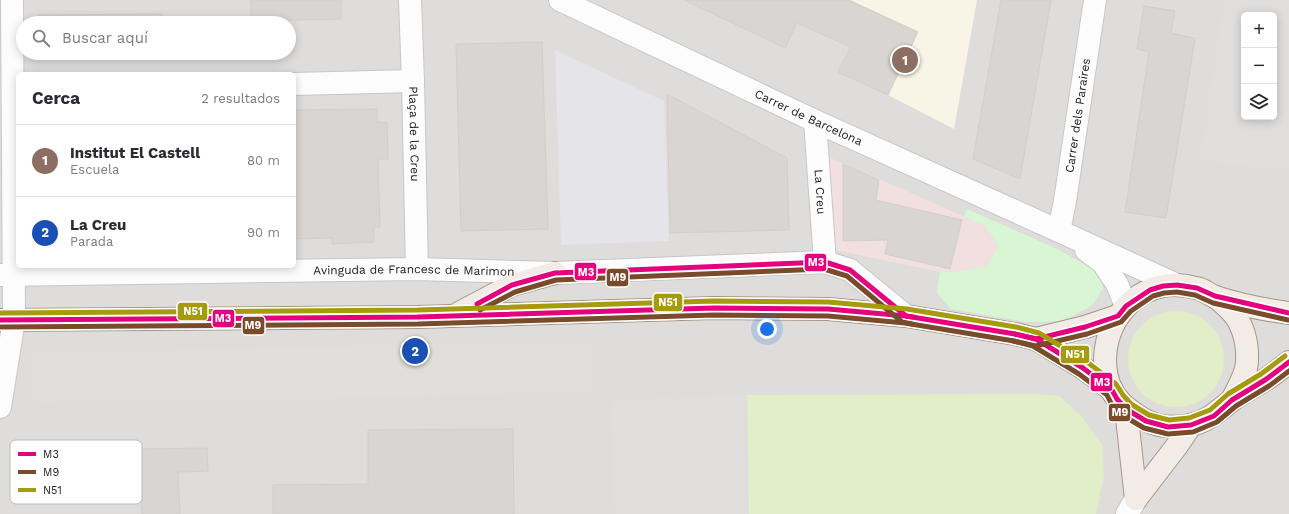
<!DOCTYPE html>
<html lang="es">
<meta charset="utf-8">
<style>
:root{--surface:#fff;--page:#f2f2f3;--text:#2b2b33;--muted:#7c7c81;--line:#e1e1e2;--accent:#696867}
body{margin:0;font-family:"Work Sans",sans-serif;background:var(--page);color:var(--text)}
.controls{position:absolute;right:12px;top:12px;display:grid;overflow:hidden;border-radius:6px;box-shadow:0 2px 10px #0003}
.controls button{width:36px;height:36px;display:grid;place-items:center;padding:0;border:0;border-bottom:1px solid var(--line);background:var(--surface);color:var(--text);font:20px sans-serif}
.you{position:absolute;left:767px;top:329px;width:14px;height:14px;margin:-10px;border:3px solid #fff;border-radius:50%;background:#1a73e8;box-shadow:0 0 0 6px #1a73e833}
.badge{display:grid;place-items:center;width:26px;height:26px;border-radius:50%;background:var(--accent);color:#fff;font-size:13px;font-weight:700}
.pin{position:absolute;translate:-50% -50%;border:2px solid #fff;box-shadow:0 1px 4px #0006}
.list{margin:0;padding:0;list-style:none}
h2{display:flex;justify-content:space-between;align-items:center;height:52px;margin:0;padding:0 16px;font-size:17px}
h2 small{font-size:13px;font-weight:400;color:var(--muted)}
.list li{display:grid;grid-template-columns:26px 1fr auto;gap:12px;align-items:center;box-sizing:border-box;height:72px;padding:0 16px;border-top:1px solid var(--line)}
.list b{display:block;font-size:15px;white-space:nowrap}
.list p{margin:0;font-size:13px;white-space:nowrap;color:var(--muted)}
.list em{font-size:13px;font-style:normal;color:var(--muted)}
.icon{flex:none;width:22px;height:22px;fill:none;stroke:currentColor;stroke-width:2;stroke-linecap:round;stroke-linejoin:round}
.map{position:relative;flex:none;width:1289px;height:514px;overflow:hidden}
.search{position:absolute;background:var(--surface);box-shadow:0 2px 10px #0003;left:16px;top:16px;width:280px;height:44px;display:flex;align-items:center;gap:10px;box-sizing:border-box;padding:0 14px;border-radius:22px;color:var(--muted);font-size:15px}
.panel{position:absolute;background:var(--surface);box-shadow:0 2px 10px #0003;left:16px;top:72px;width:280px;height:196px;border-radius:6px}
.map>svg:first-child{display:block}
.residential{fill:#dedddb;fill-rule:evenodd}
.commercial{fill:#f2e0e0}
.education{fill:#f8f5e6}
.grass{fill:#e1eec7}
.park{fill:#d8f6d4}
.parking{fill:#dfdedd;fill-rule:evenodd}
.plaza{fill:#e4e4e9}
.building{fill:#d8d5d3;stroke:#d3cecb}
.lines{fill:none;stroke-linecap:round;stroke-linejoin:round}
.minor-casing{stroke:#c8c7c6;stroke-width:24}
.major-casing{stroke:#a69785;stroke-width:24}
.minor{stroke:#fdfcfc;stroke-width:22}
.major{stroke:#f2ebe6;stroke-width:22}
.bus-1-casing{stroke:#fff;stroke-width:8}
.bus-2-casing{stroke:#fff;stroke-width:8}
.bus-3-casing{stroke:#fff;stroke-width:8}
.bus-1{stroke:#e5007d;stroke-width:5}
.bus-2{stroke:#7a4b2a;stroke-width:5}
.bus-3{stroke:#a59b0d;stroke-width:5}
.labels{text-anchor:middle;stroke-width:3;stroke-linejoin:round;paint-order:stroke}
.street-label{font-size:12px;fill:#212121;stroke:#fff}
.key{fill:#fff;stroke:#bcbcbc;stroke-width:1}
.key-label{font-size:11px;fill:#212121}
.line-badge{stroke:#fff;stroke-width:1.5}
.badge-label{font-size:11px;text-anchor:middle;font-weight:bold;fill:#fff}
</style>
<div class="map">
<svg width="1289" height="514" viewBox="0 0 1289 514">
<rect width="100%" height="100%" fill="#efedea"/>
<path class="residential" d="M 0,0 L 1289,0 L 1289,514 L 0,514 ZM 1244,15 L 1274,15 L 1274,117 L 1244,117 ZM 23,23 L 289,23 L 289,53 L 23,53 ZM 18,74 L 294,74 L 294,266 L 18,266 Z"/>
<path class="commercial" d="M 828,157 L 984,225 L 998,245 L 988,267 L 955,272 L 940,272 L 831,249 Z"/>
<path class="education" d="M 684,0 L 977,0 L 954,129 L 888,95 L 838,72 L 849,47 L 797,23 L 785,48 Z"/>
<g class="grass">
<circle cx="1176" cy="359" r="48"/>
<path d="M 1037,394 L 1059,396 L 1081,416 L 1102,445 L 1104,476 L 1096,514 L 749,514 L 747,395 Z"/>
</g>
<path class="park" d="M 967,209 L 1059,250 L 1101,274 L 1103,288 L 1092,306 L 1062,321 L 1026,322 L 951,309 L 937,293 L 940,272 L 955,272 L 988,267 L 998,245 L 984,225 L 964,217 Z"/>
<g class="parking">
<path d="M 1224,0 L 1289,0 L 1289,170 L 1200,161 ZM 1244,15 L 1274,15 L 1274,117 L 1244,117 Z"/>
<path d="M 592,342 L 592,393 L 34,403 L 34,352 Z"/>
<path d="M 747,395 L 748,514 L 614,514 L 613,498 L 612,399 Z"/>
</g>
<path class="plaza" d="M 555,50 L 664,101 L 669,241 L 561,245 Z"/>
<g class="building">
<path d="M 251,0 L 341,0 L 341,19 L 251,21 Z"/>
<path d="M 684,0 L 849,0 L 918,32 L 888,95 L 838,72 L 850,47 L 797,23 L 785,48 Z"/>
<path d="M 1001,0 L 1051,0 L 1020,179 L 973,159 Z"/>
<path d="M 1144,6 L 1175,11 L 1171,33 L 1195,38 L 1166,218 L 1125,212 L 1149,52 L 1137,49 Z"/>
<path d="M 162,14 L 162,23 L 38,23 L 38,15 Z"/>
<path d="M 542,42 L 548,229 L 461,231 L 456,44 Z"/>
<path d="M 39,53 L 162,53 L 162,57 L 39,59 Z"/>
<path d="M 667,94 L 787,158 L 789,230 L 670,233 Z"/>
<path d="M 377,109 L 377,122 L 387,122 L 388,159 L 378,159 L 380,227 L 374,227 L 374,242 L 332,244 L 332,238 L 294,239 L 294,110 Z"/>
<path d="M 843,164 L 879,180 L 876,200 L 962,220 L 950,269 L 885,254 L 888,240 L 843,241 Z"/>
<path d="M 513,429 L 514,514 L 273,514 L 273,485 L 368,484 L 368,430 Z"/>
<path d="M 207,448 L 208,471 L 178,472 L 180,514 L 142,514 L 140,449 Z"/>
</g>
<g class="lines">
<g class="minor-casing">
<g id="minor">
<path id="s1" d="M 410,0 L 413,81 L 417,269"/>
<path id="s2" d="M 560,0 L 815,121 L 1059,231 L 1177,285"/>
<path d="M 294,84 L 413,81"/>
<path id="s3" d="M 815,121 L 825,262"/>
<path id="s4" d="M 1059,231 L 1065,201 L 1095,0"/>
<path d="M 1086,250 L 1103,263 L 1117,284 L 1126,306"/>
<path id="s5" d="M 0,275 L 417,269 L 555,273 L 825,262 L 850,270 L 906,316"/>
<path d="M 0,407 L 14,320 L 12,0"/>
<path d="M 1127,514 L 1136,499"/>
</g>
</g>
<g class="major-casing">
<g id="major">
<path d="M 1216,297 C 1224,304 1233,311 1238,320 C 1246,334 1249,353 1246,369 C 1243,380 1237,390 1232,400"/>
<path d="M 459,313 L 512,285 L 555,273"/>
<path d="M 1289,313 C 1266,310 1237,304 1215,297 C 1208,294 1203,289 1196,288 C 1185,285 1173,284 1163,286 C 1117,295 1092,349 1112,391 C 1118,402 1127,409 1138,416 C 1153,426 1172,429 1190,425 C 1207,422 1218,411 1231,401 C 1241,393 1254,387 1265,380 C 1273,375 1281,368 1289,362"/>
<path d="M 0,320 L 418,317 L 714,308 L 828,309 L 906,316 L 1015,334 L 1036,339 L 1083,368 L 1112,390"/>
<path d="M 1036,339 L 1085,327 L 1118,316"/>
<path d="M 1126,409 L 1136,499"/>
<path d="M 1136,499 L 1176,447 L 1191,425"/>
</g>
</g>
<use href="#minor" class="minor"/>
<use href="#major" class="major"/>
<g class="bus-1-casing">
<g id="bus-1">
<path d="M 477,304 L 512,285 L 555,273 L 825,262 L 850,270 L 906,316 L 913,317"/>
<path d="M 0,320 L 418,317 L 714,308 L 828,309 L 906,316 L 1015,334 L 1036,339 L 1083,368 L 1112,390 L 1117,399 L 1126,409 L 1146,421 L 1168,427 L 1191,425 L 1214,416 L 1232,400 L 1265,380 L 1289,362"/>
<path d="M 1015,334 L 1036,339 L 1085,327 L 1118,316 L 1126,306 L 1150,290 L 1163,286 L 1177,285 L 1197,288 L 1215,296 L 1289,313"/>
</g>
</g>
<g class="bus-2-casing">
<g id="bus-2">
<path d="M 480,310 L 515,292 L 556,280 L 824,269 L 847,276 L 902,322 L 912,324"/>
<path d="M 0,327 L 418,324 L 714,315 L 828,316 L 905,323 L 1014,341 L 1033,346 L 1079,374 L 1107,395 L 1111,403 L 1122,415 L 1144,428 L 1168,434 L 1193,432 L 1217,422 L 1236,406 L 1269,386 L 1289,371"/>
<path d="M 1013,341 L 1036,346 L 1087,334 L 1121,322 L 1131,311 L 1153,296 L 1164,293 L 1177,292 L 1195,295 L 1213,303 L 1288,320"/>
</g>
</g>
<g class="bus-3-casing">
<path id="bus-3" d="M 0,313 L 418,310 L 714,301 L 828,302 L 907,309 L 1016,327 L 1039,333 L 1087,362 L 1116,384 L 1123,395 L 1131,404 L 1149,415 L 1169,420 L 1189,418 L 1210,410 L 1228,394 L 1261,374 L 1285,356"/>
</g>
<use href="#bus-1" class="bus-1"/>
<use href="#bus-2" class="bus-2"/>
<use href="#bus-3" class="bus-3"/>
</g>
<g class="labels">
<g class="street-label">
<text dy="4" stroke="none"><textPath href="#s4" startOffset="117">Carrer dels Paraires</textPath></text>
<text dy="4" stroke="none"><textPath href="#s2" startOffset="275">Carrer de Barcelona</textPath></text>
<text dy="4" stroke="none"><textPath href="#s1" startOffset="134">Plaça de la Creu</textPath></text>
<text dy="4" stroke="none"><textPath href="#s3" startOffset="71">La Creu</textPath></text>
<text dy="4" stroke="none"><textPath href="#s5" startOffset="414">Avinguda de Francesc de Marimon</textPath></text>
</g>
</g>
<rect x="10" y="440" width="132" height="64" rx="6" class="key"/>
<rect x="18" y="452" width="18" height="4" fill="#e5007d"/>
<rect x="18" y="470" width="18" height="4" fill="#7a4b2a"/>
<rect x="18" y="488" width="18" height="4" fill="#a59b0d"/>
<g class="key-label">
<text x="43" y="458">M3</text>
<text x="43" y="476">M9</text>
<text x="43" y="494">N51</text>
</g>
<g class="line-badge">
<rect x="804" y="253" width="23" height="19" rx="4" fill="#e5007d"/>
<rect x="574" y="262" width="23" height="19" rx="4" fill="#e5007d"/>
<rect x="606" y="268" width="23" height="19" rx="4" fill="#7a4b2a"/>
<rect x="653" y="293" width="30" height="19" rx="4" fill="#a59b0d"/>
<rect x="177" y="302" width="31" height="19" rx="4" fill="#a59b0d"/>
<rect x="212" y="309" width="23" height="19" rx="4" fill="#e5007d"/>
<rect x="242" y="316" width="23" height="19" rx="4" fill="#7a4b2a"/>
<rect x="1060" y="345" width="30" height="19" rx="4" fill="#a59b0d"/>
<rect x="1090" y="372" width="23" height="20" rx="4" fill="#e5007d"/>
<rect x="1108" y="403" width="23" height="19" rx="4" fill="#7a4b2a"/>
</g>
<g class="badge-label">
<text x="816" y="266">M3</text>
<text x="586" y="276">M3</text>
<text x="618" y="281">M9</text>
<text x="668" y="306">N51</text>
<text x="193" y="315">N51</text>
<text x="223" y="322">M3</text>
<text x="253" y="329">M9</text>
<text x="1075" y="358">N51</text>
<text x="1102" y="386">M3</text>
<text x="1120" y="416">M9</text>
</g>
</svg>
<div class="controls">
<button>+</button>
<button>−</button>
<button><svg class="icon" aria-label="layers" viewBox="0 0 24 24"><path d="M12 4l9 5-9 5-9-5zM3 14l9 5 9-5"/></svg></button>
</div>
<div class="you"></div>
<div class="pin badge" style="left:905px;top:60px;background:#8d6e63">1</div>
<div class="pin badge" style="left:415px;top:351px;background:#1a4fb4">2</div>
<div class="search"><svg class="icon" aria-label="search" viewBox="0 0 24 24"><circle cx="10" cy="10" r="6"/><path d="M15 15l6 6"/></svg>Buscar aquí</div>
<section class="panel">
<h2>Cerca<small>2 resultados</small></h2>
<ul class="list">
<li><span class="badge" style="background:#8d6e63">1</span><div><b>Institut El Castell</b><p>Escuela</p></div><em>80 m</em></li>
<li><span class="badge" style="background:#1a4fb4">2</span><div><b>La Creu</b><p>Parada</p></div><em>90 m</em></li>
</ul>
</section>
</div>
